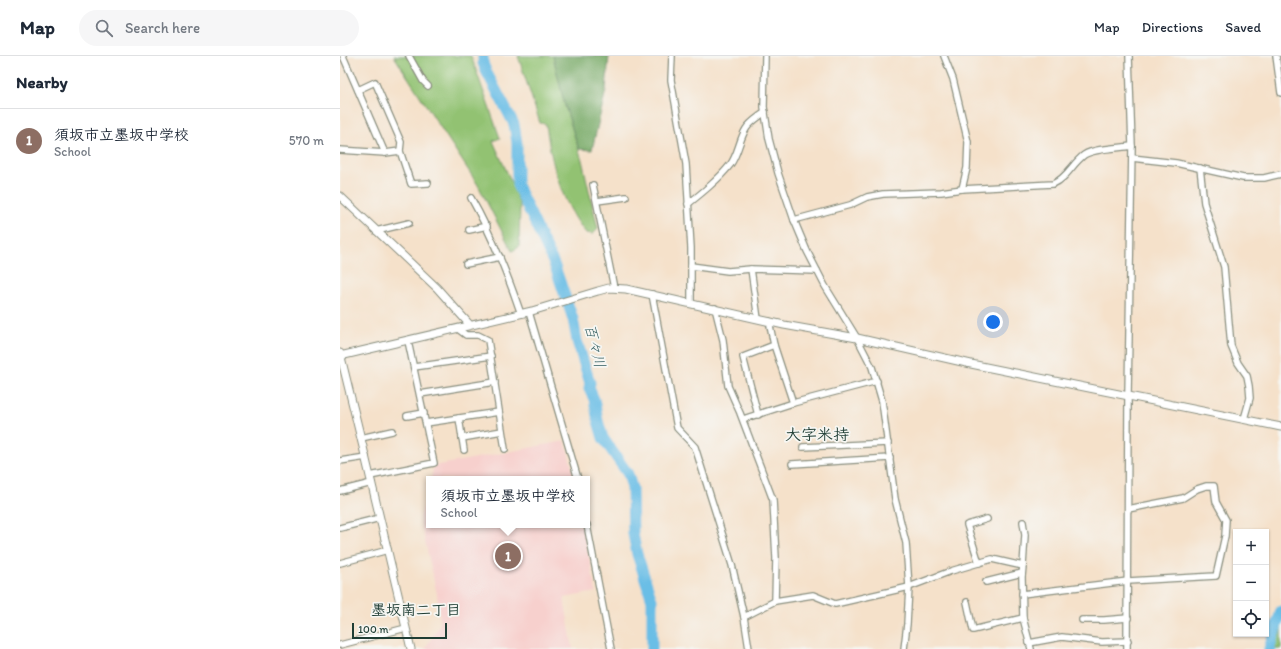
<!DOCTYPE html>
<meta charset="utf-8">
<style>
:root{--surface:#fff;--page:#f6f6f7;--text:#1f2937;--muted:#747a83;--line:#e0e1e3;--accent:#d93025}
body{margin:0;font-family:Itim,"Klee One",sans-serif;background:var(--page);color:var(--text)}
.controls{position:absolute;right:12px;bottom:12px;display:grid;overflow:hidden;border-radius:0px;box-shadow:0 1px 3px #0004}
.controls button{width:36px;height:36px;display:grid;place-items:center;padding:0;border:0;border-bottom:1px solid var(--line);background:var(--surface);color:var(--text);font:20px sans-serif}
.scale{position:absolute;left:12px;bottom:10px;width:95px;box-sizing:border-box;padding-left:4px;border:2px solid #1f3d34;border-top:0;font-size:11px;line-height:14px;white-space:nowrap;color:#1f3d34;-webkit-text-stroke:3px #f6f6f2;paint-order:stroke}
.you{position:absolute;left:653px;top:266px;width:14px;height:14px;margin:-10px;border:3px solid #fff;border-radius:50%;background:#1a73e8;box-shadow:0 0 0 6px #1a73e833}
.badge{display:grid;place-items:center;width:26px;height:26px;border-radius:50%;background:var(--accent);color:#fff;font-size:13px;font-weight:700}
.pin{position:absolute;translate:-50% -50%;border:2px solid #fff;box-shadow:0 1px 4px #0006}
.popup{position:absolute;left:86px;top:420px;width:164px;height:52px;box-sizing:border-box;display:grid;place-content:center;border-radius:0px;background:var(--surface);filter:drop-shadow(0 1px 3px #0005);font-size:13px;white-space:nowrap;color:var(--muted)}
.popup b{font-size:15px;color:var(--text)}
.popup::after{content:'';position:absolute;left:50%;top:100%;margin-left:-8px;border:8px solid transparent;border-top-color:var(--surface)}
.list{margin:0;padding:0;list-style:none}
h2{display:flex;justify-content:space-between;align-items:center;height:52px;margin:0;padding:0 16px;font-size:17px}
h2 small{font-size:13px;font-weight:400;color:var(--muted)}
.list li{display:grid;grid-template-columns:26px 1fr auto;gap:12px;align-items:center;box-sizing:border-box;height:64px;padding:0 16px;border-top:1px solid var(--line)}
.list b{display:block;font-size:15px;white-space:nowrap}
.list p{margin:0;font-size:13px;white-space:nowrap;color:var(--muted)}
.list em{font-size:13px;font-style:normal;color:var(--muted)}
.icon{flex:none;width:22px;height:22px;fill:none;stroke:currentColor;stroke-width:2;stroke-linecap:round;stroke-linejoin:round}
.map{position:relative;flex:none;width:941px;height:593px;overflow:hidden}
header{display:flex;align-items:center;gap:24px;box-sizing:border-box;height:56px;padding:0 20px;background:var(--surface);border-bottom:1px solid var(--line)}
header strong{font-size:19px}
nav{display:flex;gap:22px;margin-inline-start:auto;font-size:14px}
.search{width:280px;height:36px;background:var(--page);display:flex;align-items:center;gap:10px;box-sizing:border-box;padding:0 14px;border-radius:22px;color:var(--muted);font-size:15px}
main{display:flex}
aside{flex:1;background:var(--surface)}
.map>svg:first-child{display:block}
.built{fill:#f7d0cd}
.green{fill:#92c272;stroke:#588053}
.forest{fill:#75a864;stroke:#4a724c}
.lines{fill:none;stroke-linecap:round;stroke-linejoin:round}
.river{stroke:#6abee6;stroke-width:11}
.minor-casing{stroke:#8a8f7f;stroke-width:8}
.tertiary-casing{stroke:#8a8f7f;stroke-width:9}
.minor{stroke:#fff;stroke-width:5.5}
.tertiary{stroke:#fff;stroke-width:7}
.labels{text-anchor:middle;stroke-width:3.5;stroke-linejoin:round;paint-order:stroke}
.water-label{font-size:15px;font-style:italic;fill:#325d60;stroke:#f6f6f2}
.neighbourhood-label{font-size:15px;font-weight:bold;fill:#1f3d34;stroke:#f6f6f2}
.quarter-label{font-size:16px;font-weight:bold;fill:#1f3d34;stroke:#f6f6f2}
</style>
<header>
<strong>Map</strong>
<div class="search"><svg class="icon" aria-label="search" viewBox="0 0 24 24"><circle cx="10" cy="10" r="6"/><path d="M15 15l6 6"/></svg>Search here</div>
<nav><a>Map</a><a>Directions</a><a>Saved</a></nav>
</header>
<main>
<aside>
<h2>Nearby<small></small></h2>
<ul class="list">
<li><span class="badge" style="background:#8d6e63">1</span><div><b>須坂市立墨坂中学校</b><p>School</p></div><em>570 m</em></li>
</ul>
</aside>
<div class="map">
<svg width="941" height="593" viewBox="0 0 941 593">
<rect width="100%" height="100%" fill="#f6f6f2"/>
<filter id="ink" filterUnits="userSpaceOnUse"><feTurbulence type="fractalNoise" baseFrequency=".025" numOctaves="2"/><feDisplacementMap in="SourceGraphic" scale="8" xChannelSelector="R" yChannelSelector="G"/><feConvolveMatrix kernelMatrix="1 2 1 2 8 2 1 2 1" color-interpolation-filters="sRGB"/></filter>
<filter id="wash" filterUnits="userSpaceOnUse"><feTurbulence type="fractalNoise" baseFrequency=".012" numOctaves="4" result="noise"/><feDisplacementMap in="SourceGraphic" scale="16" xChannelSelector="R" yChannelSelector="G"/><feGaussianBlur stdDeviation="0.9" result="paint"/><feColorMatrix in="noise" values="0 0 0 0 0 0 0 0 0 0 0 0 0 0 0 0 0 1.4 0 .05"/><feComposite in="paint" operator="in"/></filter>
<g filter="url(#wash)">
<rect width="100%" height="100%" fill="#f5e1ca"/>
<g class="built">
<path d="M 225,385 L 235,423 L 91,423 L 94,410 Z"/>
<path d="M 89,430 L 89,469 L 243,469 L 256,536 L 224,542 L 233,593 L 85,593 L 100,568 L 97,538 L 80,463 Z"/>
</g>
<g class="green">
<path d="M 54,0 L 131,0 L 160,82 L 153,85 L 171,125 L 180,149 L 179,191 L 172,195 L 138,129 Z"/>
<path d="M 178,0 L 213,0 L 225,50 L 242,104 L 258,173 L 253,178 L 246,177 C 221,146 211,107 206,68 L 200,67 Z"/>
<path d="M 941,567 L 941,593 L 933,593 Z"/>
</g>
<path class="forest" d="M 213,0 L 269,0 L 266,34 L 252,94 L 239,93 L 225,50 Z"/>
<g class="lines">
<g class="river">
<path d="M 143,0 L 143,7 L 146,15 L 174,68 L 177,87 L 177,129 L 214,208 L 233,263 L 237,285 L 250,327 L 249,332 L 254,343 L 258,365 L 263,382 L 288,418 L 292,432 L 293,478 L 297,498 L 312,544 L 312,593"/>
<path d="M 929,593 L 941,555"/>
</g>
</g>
</g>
<g filter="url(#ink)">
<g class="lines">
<g class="minor-casing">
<g id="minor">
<path d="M 3,0 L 45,97"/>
<path d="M 69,0 L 83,25 L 88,30"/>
<path d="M 332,0 L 331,24 L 346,108 L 351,192 L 351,247"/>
<path d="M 425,0 L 424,51 L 429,83 L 438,117 L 454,164 L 467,195 L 485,230 L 517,282 L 532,311 L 542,345 L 555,443 L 566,487 L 569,531 L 567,568 L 564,593"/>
<path d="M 604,0 L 613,23 L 628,86 L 627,112 L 622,133"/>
<path d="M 936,0 L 941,37"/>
<path d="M 18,34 L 35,26 L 61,86 L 60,95"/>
<path d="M 0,94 L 45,97 L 60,95 L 71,128 L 88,127"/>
<path d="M 792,102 L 836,107 L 903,122 L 924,122 L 941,118"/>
<path d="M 860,112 L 864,147 L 884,211 L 891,290 L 898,307 L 907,320 L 909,330 L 910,342 L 904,363"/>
<path d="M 253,129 L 274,232"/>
<path d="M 131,142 C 152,179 167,217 181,258"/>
<path d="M 257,145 L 286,141"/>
<path d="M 348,148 C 363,136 378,124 390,109 C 398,99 399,84 406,73 C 410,66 419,61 425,56"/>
<path d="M 454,164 L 510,149 L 527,141 L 543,138 L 601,136 L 622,133 L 713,128 C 727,122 732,108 744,99 C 754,92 780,92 792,90"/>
<path d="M 129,174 L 147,170"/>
<path d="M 36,175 L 69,167"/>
<path d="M 126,208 L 160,201"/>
<path d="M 351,210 L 388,215 L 411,213"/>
<path d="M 312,238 L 337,372 L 355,391 L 392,509 L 404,561 L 409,593"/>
<path d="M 375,252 L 383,284 L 388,330 L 400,357 L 433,444 L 436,502 L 435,545"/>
<path d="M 189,256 L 238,423"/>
<path d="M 418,263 L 411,213 L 477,215"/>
<path d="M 429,265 L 434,289 L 453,347"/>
<path d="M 118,273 L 126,279 L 138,279 L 148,284 L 165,393"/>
<path d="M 74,311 L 151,300"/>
<path d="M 80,338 L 155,326"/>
<path d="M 418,359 L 403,301 L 434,289"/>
<path d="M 67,360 L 84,357"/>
<path d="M 119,362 L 124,394"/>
<path d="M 403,363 L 453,347 L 537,325"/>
<path d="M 86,367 L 159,356"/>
<path d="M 21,382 L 52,375"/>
<path d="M 122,382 L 162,375"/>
<path d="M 463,391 L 548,387"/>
<path d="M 0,405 L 26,401"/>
<path d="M 452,408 L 550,402"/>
<path d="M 30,420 L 94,407 L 68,285"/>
<path d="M 0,435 L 32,427"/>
<path d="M 683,466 L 685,479 L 683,510"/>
<path d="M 247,469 L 271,593"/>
<path d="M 0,472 L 40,462"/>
<path d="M 0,507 L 48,494"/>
<path d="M 639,507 L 627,469 L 647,463"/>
<path d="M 646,526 L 682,517"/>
<path d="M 682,538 L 788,525 L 876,520 L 885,480 L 886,464 L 876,446 L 874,430 L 866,430 L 857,433 L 843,442 L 788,453"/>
<path d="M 627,546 L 633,574 L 683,562"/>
<path d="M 404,561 L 435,545 L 473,539 L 495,548 L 569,531 L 611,515 L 652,503 L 683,510 L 682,521 L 683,562 L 691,593"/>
<path d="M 742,564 L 764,564 L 788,562"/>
<path d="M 689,587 L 722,581 L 762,586 L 788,585"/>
<path d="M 0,589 L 66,572"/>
<path d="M 787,593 L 788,339 L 792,90 L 789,0"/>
</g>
</g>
<g class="tertiary-casing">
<g id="tertiary">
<path d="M 0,140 L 97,232 L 130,269"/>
<path d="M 0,297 L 23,391 L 71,593"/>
<path d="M 0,300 L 192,255 L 258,235 L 269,232 L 286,233 L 444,269 L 517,282 L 631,308 L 941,371"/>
</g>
</g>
<use href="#minor" class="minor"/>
<use href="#tertiary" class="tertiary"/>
</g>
</g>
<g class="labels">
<g class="water-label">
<text transform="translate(255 290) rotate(76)" y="5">百々川</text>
</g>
<g class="neighbourhood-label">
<text x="76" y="559">墨坂南二丁目</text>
</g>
<g class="quarter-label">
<text x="477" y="384">大字米持</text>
</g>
</g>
</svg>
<div class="controls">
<button>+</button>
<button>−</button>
<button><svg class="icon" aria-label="locate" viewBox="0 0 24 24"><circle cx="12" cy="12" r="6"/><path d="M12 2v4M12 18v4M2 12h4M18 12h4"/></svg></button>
</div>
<div class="scale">100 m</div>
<div class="you"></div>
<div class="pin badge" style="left:168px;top:500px;background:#8d6e63">1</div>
<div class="popup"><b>須坂市立墨坂中学校</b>School</div>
</div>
</main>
